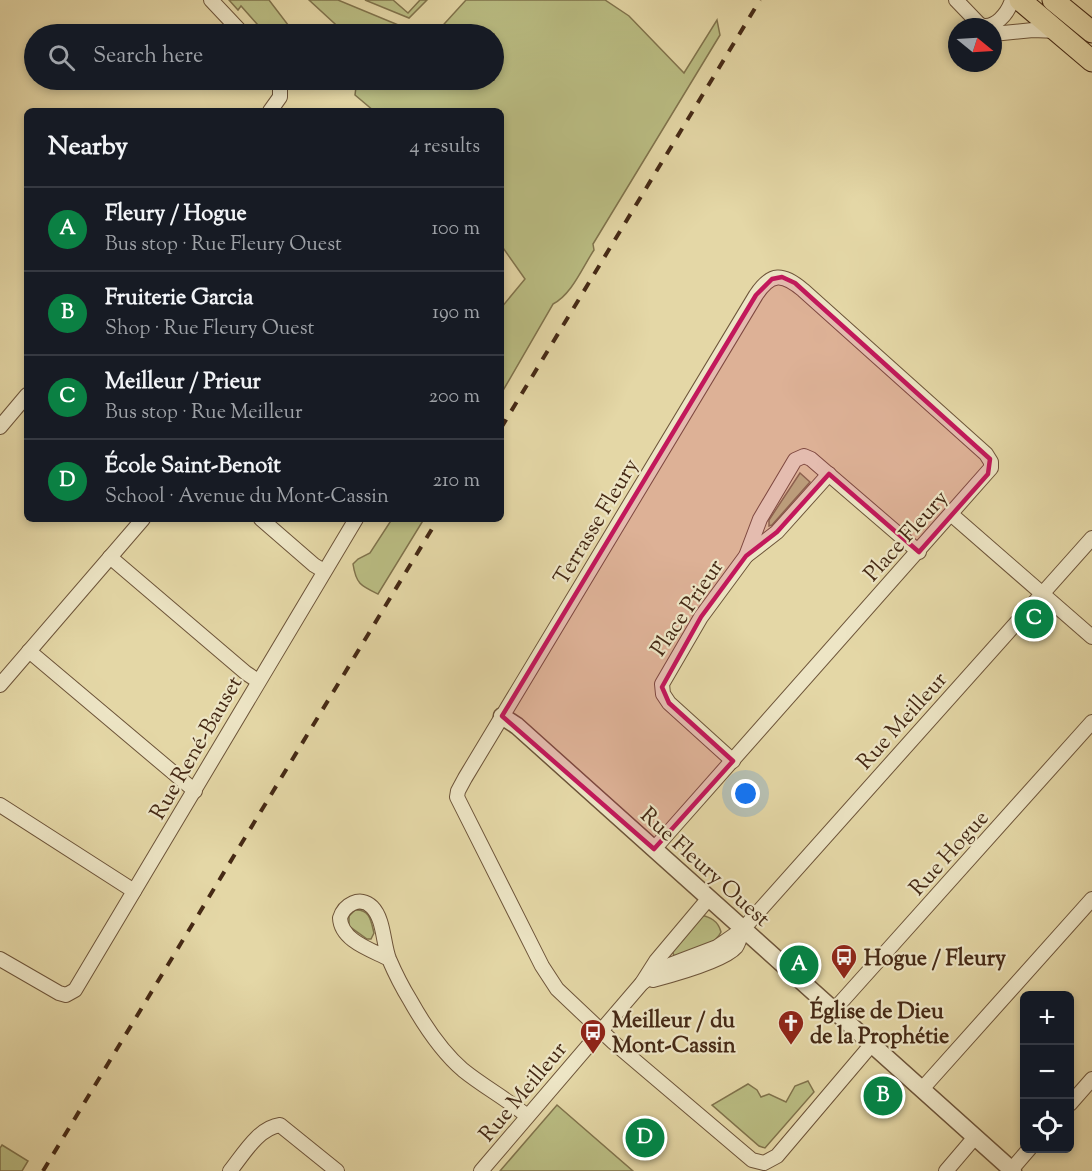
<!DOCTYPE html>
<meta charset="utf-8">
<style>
:root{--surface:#171b24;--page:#242831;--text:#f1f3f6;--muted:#9ea1a6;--line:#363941;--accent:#0b8043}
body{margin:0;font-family:"Sorts Mill Goudy",serif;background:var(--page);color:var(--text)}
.controls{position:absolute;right:18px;bottom:18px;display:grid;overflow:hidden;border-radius:9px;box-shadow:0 3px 9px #0003}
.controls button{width:54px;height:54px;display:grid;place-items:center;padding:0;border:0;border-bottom:2px solid var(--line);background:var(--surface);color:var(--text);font:30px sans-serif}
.compass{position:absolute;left:948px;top:18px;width:54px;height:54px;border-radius:50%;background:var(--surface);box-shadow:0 3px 9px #0003;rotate:108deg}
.you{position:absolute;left:746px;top:794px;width:21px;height:21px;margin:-15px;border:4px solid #fff;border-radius:50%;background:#1a73e8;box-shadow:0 0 0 9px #1a73e833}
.badge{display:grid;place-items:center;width:39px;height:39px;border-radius:50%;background:var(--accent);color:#fff;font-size:20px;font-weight:700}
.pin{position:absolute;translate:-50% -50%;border:3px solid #fff;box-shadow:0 2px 6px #0006}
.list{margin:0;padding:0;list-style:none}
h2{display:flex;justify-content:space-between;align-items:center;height:78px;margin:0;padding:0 24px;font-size:26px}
h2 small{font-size:20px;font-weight:400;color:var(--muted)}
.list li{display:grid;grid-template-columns:39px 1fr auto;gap:18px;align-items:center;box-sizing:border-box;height:84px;padding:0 24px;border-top:2px solid var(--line)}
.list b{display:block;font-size:22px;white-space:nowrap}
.list p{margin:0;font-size:20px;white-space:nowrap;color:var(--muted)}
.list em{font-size:20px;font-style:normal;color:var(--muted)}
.icon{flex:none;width:33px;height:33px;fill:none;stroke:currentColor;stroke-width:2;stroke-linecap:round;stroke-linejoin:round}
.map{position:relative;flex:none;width:1092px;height:1171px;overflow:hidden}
.search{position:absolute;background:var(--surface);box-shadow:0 3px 9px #0003;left:24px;top:24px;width:480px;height:66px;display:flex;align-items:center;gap:15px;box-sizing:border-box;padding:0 21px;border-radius:33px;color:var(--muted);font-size:22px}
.panel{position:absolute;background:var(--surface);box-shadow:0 3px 9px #0003;left:24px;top:108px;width:480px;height:414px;border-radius:9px}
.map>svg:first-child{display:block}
.green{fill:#babd83;stroke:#80734c;stroke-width:1.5}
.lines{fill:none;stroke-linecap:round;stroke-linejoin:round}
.minor-casing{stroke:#6d5439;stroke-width:16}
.tertiary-casing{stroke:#6d5439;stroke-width:19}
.primary-casing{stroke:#452915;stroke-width:23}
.minor{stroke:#ede5c5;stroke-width:14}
.tertiary{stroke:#ede5c5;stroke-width:16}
.primary{stroke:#e4d7a6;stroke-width:21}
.rail{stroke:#452915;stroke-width:4;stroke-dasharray:10 10;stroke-linecap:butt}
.marked{fill:#c2185b;fill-opacity:0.2;stroke:#c2185b;stroke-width:4.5;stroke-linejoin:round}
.labels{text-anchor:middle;stroke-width:4.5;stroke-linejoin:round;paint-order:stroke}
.street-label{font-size:22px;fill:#452915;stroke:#ede5c5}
.poi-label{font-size:22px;font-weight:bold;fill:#452915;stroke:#ede5c5;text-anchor:start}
</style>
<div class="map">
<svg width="1092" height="1171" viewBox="0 0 1092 1171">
<rect width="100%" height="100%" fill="#e4d7a6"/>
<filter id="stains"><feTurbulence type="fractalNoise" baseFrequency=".00333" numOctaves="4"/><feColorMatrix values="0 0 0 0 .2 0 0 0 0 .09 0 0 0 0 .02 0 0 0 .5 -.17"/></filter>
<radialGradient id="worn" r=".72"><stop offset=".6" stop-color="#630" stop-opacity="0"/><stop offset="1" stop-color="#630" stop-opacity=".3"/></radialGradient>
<g class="green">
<path d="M 229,0 L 269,0 L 295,34 L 266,34 L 241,6 L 238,10 Z"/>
<path d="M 309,0 L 338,0 L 420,34 L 346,34 Z"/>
<path d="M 365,0 L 393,0 L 408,13 L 420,0 L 427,0 L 409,18 Z"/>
<path d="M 466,0 L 605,0 L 629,16 L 684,73 L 717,20 L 720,35 L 593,244 L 594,250 C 582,268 572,294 553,304 L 501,394 L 501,308 L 525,279 L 501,245 L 501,111 L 374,111 L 355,95 L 356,87 L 363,80 L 494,80 L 494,34 L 435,34 Z"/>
<path d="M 800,473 L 810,482 L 772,525 L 769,526 L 769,520 Z"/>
<path d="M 392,519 L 424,519 L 378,594 C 361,586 356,584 353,564 L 358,559 L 370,553 Z"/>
<path d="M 355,910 C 370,909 371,921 374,933 L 371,939 L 367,939 L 349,926 L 349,916 Z"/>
<path d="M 701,915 C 709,917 718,920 721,932 C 715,946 688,953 674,956 L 672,950 Z"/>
<path d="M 808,1081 L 814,1092 L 765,1148 L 759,1146 L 712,1105 L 748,1084 L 757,1090 L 761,1097 L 769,1094 L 786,1102 L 795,1086 Z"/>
<path d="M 557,1105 L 633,1171 L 500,1171 Z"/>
<path d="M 2,1145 L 28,1161 L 22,1171 L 0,1171 L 0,1148 Z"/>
</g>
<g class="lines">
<g class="minor-casing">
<g id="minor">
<path d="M 211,0 L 243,34"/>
<path d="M 956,0 L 982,27"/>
<path d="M 980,25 C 995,30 1008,13 1012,0"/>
<path d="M 993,34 L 1033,30 L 1057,31"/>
<path d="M 270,111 L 280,97 L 280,80"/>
<path d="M 0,427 L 27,395"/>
<path d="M 952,515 L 1092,637"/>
<path d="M 261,519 L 314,565 L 324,571"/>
<path d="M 746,556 L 777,532 L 829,474"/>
<path d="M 110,557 L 246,673 L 258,681"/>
<path d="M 29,651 L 195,791"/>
<path d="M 0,685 L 143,519"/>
<path d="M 733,761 L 669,703 L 663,694 L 662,684 L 701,617 L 746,556 L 760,519 L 795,460 L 804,456 L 811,459 L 919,552"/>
<path d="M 0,805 L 134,891"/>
<path d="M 654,849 L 991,468 L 991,462 L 986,454 L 803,290 C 783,273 771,272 756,295 L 465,778 L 458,791 L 457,797 L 542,966 L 557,989 L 613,1042 L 752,1160 L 764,1163 L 777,1156 L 872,1044"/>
<path d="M 0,959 L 59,993 L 66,995 L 75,990 L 356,519"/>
<path d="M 389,959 C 372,950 341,941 340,918 C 344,905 360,895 372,907 C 384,919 383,943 389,959 C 395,973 402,987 410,1000 C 424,1025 442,1052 463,1070 C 484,1087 507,1099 527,1116"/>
<path d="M 653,980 C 672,975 724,961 736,947 C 739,943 741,934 743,929"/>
<path d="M 642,983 L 667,966 L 717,947 L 743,929 L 1092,538"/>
<path d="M 834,1010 L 1092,722"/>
<path d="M 922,1089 L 1092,899"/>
<path d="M 1070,1104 L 1092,1079"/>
<path d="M 1011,1170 L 1030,1148"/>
<path d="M 230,1171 C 243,1155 258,1128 280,1125 L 337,1171"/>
<path d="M 481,1171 L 642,983 L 656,961 L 709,898"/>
<path d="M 946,1171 L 975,1137"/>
</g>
</g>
<g class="tertiary-casing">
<path id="tertiary" d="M 502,716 L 517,726 L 1013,1171"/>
</g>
<g class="primary-casing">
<g id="primary">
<path d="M 1020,0 L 1092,61"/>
<path d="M 1053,0 L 1092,32"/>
</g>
</g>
<use href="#minor" class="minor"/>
<use href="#tertiary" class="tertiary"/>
<use href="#primary" class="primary"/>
<g class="rail">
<path d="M 501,428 L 760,0"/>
<path d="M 43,1171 L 438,519"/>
</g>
</g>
<path class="marked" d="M 782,277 L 795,283 L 990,459 L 988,474 L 919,552 L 829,474 L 777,532 L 746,556 L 701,617 L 662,687 L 669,703 L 733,761 L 654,849 L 502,716 L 756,295 L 772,279 Z"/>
<defs>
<g id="bus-pin" transform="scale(1.35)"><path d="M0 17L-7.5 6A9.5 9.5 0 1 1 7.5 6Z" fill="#8f2418" stroke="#ede5c5"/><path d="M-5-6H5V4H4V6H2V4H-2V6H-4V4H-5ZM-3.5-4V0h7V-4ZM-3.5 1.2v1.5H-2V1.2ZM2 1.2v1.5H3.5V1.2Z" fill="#fff"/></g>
<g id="church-pin" transform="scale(1.35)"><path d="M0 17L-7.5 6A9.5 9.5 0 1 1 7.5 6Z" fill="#8f2418" stroke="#ede5c5"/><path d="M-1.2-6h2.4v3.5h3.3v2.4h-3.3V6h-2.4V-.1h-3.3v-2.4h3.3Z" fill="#fff"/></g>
</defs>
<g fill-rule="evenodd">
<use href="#bus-pin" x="844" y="957"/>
<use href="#church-pin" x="791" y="1023"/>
<use href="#bus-pin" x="593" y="1032"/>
</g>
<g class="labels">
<g class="street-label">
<text transform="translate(595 521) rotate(-59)" y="8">Terrasse Fleury</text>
<text transform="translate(905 535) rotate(-48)" y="8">Place Fleury</text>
<text transform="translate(686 607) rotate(-56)" y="8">Place Prieur</text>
<text transform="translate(901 720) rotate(-48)" y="8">Rue Meilleur</text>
<text transform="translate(195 747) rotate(-60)" y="8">Rue René-Bauset</text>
<text transform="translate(948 852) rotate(-48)" y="8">Rue Hogue</text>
<text transform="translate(706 866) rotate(42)" y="8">Rue Fleury Ouest</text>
<text transform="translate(522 1091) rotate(-50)" y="8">Rue Meilleur</text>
</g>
<g class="poi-label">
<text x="864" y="965">Hogue / Fleury</text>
<text x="810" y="1018">Église de Dieu<tspan x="810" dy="25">de la Prophétie</tspan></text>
<text x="612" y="1027">Meilleur / du<tspan x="612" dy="25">Mont-Cassin</tspan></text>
</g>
</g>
<rect width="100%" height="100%" filter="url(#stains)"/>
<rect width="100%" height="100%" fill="url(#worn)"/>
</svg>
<div class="controls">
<button>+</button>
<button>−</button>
<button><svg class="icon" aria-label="locate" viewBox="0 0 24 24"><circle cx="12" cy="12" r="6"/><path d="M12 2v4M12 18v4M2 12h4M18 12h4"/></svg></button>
</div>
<svg class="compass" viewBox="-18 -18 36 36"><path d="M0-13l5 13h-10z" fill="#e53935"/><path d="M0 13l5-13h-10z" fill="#9ea1a6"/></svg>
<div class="you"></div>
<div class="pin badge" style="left:799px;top:965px">A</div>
<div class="pin badge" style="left:883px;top:1096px">B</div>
<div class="pin badge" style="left:1034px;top:619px">C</div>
<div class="pin badge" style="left:645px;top:1138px">D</div>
<div class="search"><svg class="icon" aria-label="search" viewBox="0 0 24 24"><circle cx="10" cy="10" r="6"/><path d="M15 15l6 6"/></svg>Search here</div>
<section class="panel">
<h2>Nearby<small>4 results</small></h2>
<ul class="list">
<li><span class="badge">A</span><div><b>Fleury / Hogue</b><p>Bus stop · Rue Fleury Ouest</p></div><em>100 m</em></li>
<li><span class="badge">B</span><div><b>Fruiterie Garcia</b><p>Shop · Rue Fleury Ouest</p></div><em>190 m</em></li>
<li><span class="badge">C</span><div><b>Meilleur / Prieur</b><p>Bus stop · Rue Meilleur</p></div><em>200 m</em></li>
<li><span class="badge">D</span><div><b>École Saint-Benoît</b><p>School · Avenue du Mont-Cassin</p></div><em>210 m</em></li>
</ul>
</section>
</div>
